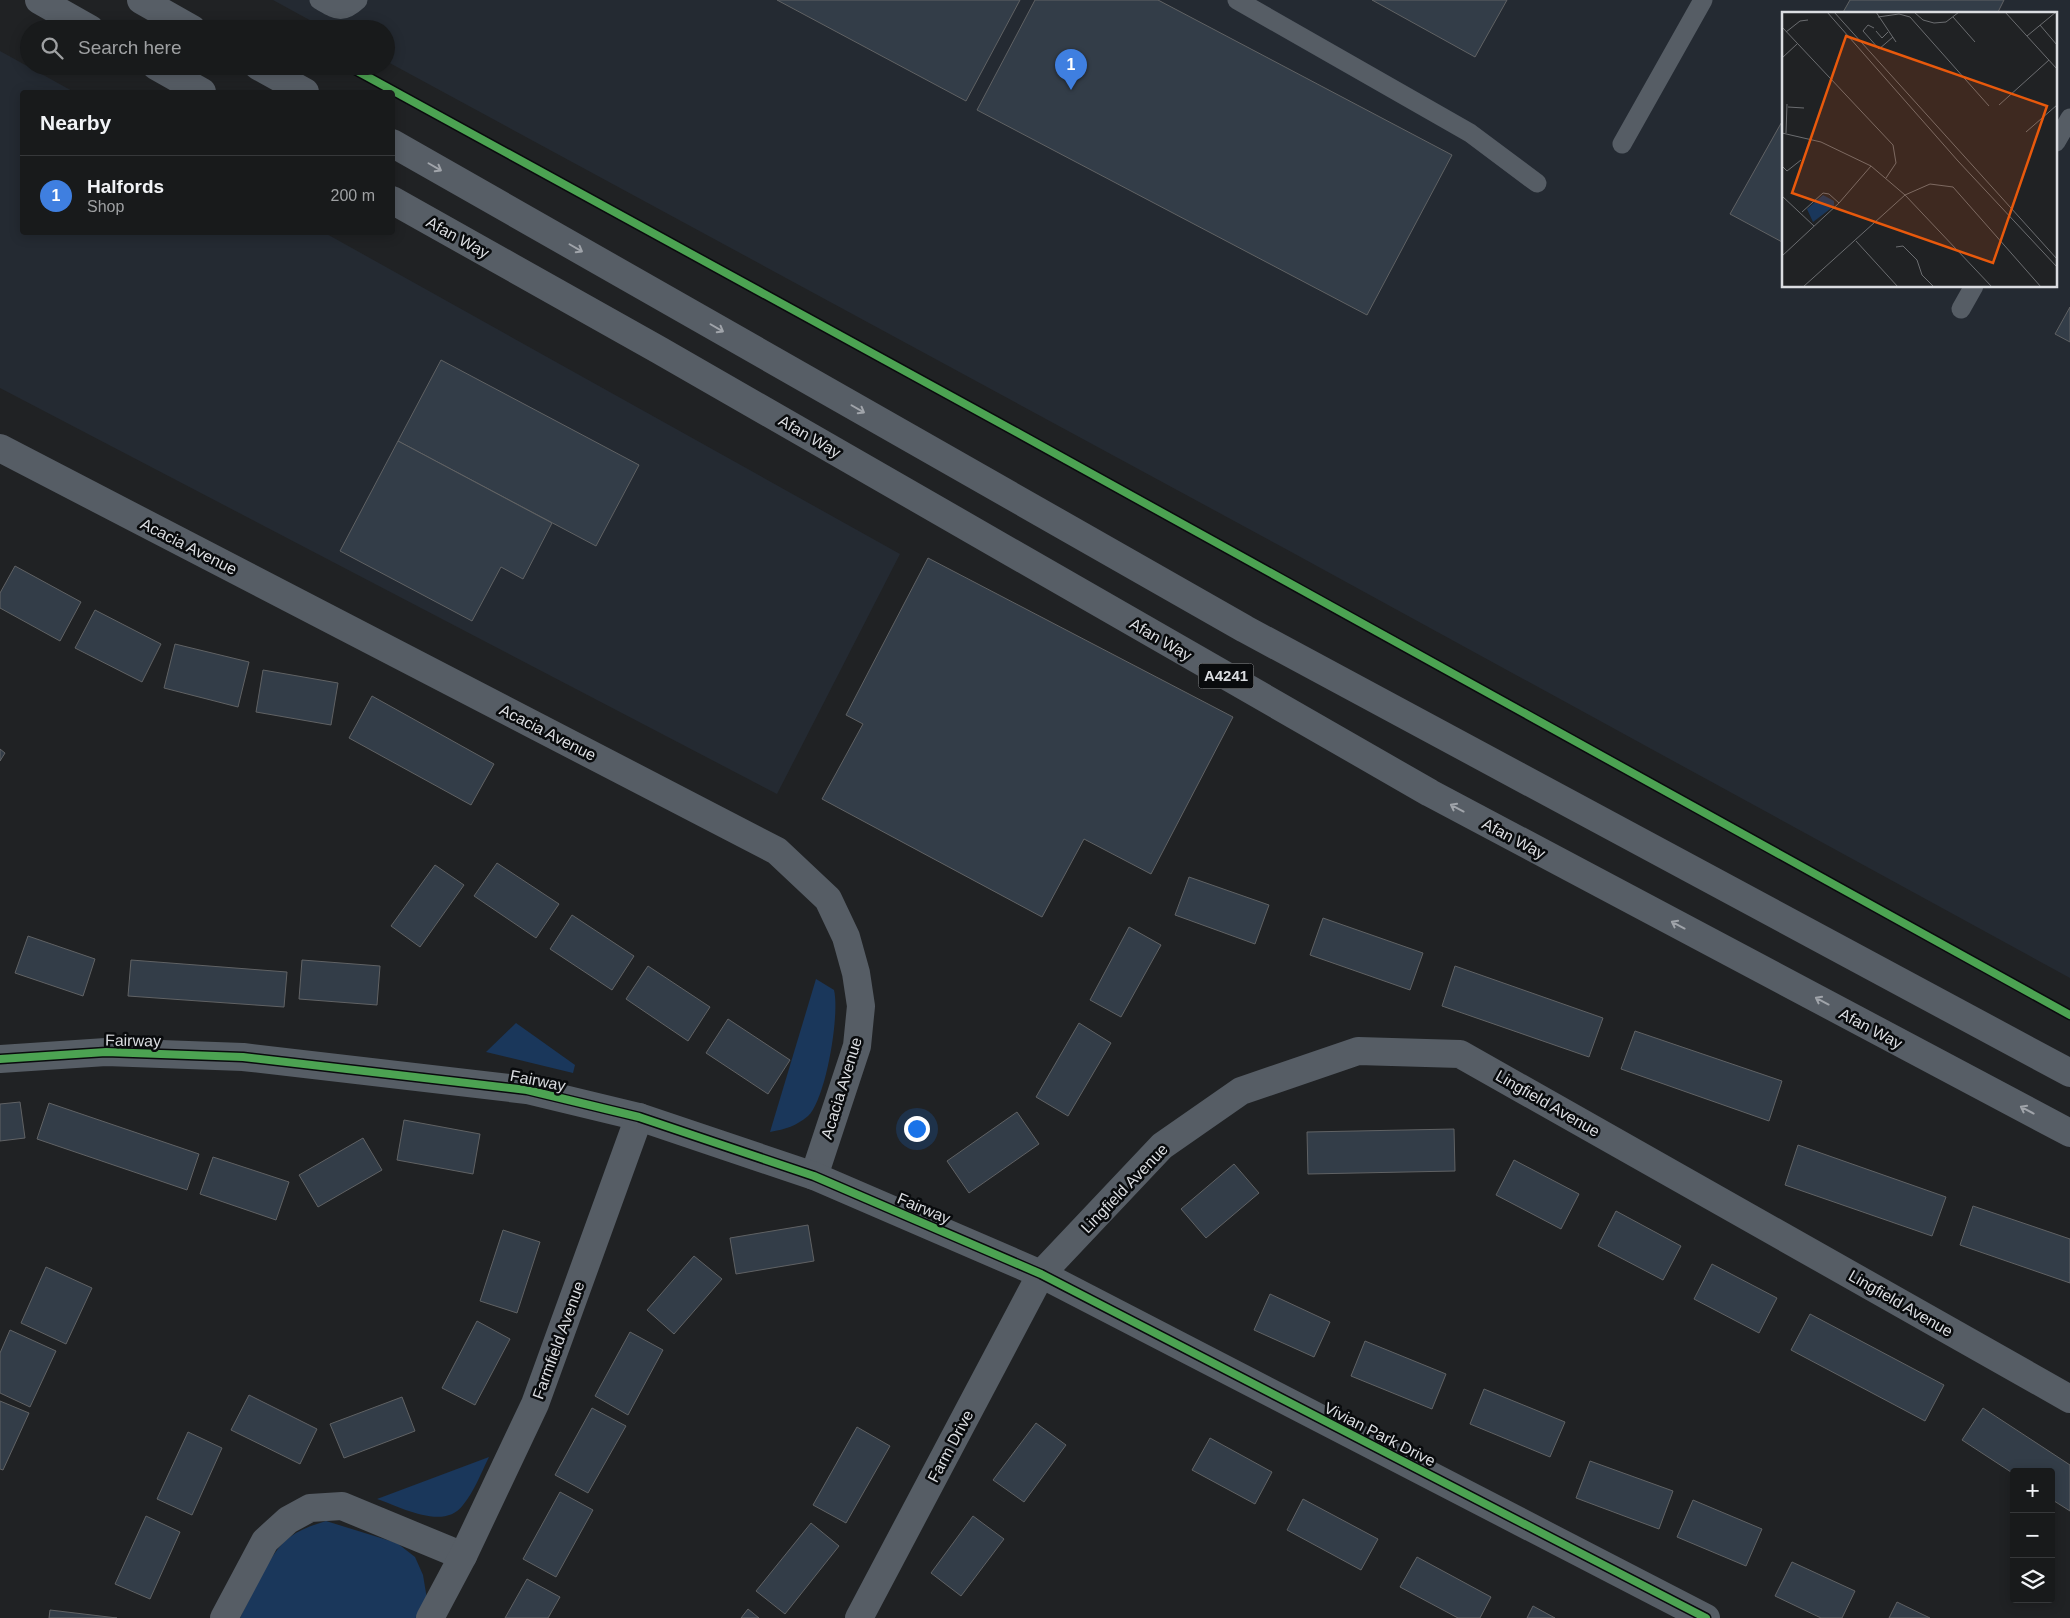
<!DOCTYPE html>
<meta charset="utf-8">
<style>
:root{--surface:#181a1b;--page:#252728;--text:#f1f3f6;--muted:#9fa1a3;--line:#36383a;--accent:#1a73e8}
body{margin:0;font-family:Arial,sans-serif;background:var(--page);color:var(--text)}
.controls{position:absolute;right:15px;bottom:15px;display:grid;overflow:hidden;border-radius:5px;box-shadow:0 2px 12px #0003}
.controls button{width:45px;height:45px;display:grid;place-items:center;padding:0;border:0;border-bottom:1px solid var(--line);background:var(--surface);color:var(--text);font:25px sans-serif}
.you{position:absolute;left:916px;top:1128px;width:18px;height:18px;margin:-12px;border:4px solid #fff;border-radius:50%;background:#1a73e8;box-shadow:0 0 0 8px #1a73e833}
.badge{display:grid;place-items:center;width:32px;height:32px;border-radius:50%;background:var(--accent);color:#fff;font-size:16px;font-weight:700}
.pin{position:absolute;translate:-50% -41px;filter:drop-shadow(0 1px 2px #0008)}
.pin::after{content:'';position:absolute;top:26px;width:18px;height:15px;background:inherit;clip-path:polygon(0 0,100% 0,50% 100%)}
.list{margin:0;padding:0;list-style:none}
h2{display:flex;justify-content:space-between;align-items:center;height:65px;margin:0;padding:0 20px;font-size:21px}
h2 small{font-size:16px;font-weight:400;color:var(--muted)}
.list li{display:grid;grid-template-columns:32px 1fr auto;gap:15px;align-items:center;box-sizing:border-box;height:80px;padding:0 20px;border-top:1px solid var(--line)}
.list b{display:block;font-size:19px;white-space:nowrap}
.list p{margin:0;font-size:16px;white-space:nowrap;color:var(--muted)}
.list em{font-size:16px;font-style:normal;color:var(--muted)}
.icon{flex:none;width:28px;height:28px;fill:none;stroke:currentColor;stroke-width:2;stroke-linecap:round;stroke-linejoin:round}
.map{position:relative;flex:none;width:2070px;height:1618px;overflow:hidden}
.search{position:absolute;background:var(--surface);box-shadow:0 2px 12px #0003;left:20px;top:20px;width:375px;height:55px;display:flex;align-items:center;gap:12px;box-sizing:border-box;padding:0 18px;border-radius:28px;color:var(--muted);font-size:19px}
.panel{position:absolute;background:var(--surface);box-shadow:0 2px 12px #0003;left:20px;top:90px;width:375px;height:145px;border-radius:5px}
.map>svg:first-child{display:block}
.built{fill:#242a32;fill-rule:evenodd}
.green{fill:#1a375b}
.building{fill:#333d48;stroke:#606264}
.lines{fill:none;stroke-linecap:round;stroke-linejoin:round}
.service{stroke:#565d65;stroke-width:19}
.minor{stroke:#565d65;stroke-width:28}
.primary{stroke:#575e66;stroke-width:28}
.cycleway-casing{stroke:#090b0d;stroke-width:11}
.cycleway{stroke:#4ca352;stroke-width:8}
.oneway{stroke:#a0a4aa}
.labels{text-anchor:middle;stroke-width:5;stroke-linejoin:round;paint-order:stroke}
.shield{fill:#090b0d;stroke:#9c9ea1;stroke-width:1}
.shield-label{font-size:15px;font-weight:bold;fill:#dbdde1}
.street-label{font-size:16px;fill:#dbdde1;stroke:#090b0d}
.inset-road{fill:none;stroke:#6b6d70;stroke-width:1}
.view{fill:#e8590c;fill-opacity:0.15;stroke:#e8590c;stroke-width:2.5}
.inset-edge{fill:none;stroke:#dbdde1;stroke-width:2.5}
</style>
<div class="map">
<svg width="2070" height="1618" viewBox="0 0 2070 1618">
<rect width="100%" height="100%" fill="#202224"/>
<g class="built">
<path d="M 273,0 L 2070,0 L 2070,978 L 1284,548 L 386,61 L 386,29 L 326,29 ZM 1784,14 L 2056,14 L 2056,286 L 1784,286 Z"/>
<path d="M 0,51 L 74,92 L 22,92 L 22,232 L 325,233 L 900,554 L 777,794 L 0,388 Z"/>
</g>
<g class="green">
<path d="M 816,979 L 834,990 C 840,1014 826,1099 808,1116 C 796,1126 786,1129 770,1132 Z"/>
<path d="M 516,1023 L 575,1065 L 573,1073 L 486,1052 Z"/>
<path d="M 489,1457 C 481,1473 474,1492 463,1505 C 444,1531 401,1507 377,1499 Z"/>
<path d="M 326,1521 L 397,1543 L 415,1557 L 423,1575 L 427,1599 L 416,1618 L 240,1618 C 252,1595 270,1551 290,1537 C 301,1529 313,1525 326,1521 Z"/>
</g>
<g class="building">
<path d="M 777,0 L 1020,0 L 966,101 Z"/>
<path d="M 1035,0 L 1158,0 L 1452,155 L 1367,315 L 977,110 Z"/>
<path d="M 1372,0 L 1507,0 L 1475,57 Z"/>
<path d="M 1850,0 L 2004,0 L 1997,14 L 1842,14 Z"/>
<path d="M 1784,118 L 1784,243 L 1730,214 Z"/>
<path d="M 2070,307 L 2070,342 L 2055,334 Z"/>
<path d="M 441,360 L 639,465 L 596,546 L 398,441 Z"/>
<path d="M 398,441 L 552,523 L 523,579 L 501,567 L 472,621 L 340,551 Z"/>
<path d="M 928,558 L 1233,717 L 1151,874 L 1084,839 L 1042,917 L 822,799 L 863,724 L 846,715 Z"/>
<path d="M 15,566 L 81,602 L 60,641 L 0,608 L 0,593 Z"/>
<path d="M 95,610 L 161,644 L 142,682 L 75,648 Z"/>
<path d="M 175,644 L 249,662 L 238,707 L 164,688 Z"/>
<path d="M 263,670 L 338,683 L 331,725 L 256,712 Z"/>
<path d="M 372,696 L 494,764 L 471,805 L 349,738 Z"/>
<path d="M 0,749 L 5,753 L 0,761 Z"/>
<path d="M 497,863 L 559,904 L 536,938 L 474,896 Z"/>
<path d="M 435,865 L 464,885 L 420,947 L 391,926 Z"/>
<path d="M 1189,877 L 1269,905 L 1255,944 L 1175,915 Z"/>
<path d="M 572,915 L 634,956 L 612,990 L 550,949 Z"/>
<path d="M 1323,918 L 1423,953 L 1410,990 L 1310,955 Z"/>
<path d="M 1129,927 L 1161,945 L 1121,1017 L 1090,1000 Z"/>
<path d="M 28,936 L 95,959 L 83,996 L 15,973 Z"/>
<path d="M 131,960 L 287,972 L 284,1007 L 128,996 Z"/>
<path d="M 302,960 L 380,966 L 377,1005 L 299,999 Z"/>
<path d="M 648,966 L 710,1007 L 688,1041 L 626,999 Z"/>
<path d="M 1455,966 L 1603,1018 L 1589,1057 L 1442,1006 Z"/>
<path d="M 728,1019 L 790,1060 L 768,1094 L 706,1053 Z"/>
<path d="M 1079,1023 L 1111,1043 L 1068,1116 L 1036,1097 Z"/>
<path d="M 1635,1031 L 1782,1081 L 1769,1121 L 1621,1069 Z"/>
<path d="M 20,1102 L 25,1138 L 0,1141 L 0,1104 Z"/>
<path d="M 49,1103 L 199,1154 L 187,1190 L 37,1139 Z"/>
<path d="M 1017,1112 L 1039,1144 L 969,1193 L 947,1161 Z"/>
<path d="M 404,1120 L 480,1134 L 473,1174 L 397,1160 Z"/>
<path d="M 1454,1129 L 1455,1171 L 1308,1174 L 1307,1132 Z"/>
<path d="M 363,1138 L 382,1170 L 318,1207 L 299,1175 Z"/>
<path d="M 1798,1145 L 1946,1197 L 1932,1236 L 1785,1185 Z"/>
<path d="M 213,1157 L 289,1182 L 276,1220 L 200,1194 Z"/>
<path d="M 1514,1160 L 1579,1194 L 1561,1229 L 1496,1195 Z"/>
<path d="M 1234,1164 L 1259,1193 L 1206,1238 L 1181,1209 Z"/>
<path d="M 1973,1206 L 2070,1239 L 2070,1283 L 1960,1245 Z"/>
<path d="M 1616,1211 L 1681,1246 L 1663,1280 L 1598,1246 Z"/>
<path d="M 808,1225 L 814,1261 L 736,1274 L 730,1238 Z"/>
<path d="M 503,1230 L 540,1242 L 517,1313 L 480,1301 Z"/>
<path d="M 694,1256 L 722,1279 L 674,1334 L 647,1310 Z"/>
<path d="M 1712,1264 L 1777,1298 L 1759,1333 L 1694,1299 Z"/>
<path d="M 46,1267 L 92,1288 L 66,1344 L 21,1323 Z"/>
<path d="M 1270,1294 L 1330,1322 L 1314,1357 L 1254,1330 Z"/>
<path d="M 1810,1314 L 1944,1385 L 1925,1421 L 1791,1350 Z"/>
<path d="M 477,1321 L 510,1339 L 475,1405 L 442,1388 Z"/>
<path d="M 10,1330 L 56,1351 L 30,1407 L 0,1393 L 0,1353 Z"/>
<path d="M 630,1332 L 663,1350 L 628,1415 L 595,1396 Z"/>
<path d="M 1365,1341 L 1446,1374 L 1432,1409 L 1351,1376 Z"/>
<path d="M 1484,1389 L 1565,1422 L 1550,1457 L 1470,1424 Z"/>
<path d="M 249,1395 L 317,1429 L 300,1464 L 231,1430 Z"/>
<path d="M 402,1397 L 415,1431 L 344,1458 L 330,1424 Z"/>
<path d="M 0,1401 L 29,1413 L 3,1470 L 0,1469 Z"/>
<path d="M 592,1408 L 626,1426 L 588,1493 L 555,1475 Z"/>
<path d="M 1983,1408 L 2070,1465 L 2070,1511 L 2051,1499 L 2051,1472 L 2014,1472 L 2014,1474 L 1962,1440 Z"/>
<path d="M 1036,1423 L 1066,1445 L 1024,1502 L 993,1480 Z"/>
<path d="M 857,1427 L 890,1446 L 846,1523 L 813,1505 Z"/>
<path d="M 188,1432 L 222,1448 L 192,1515 L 157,1499 Z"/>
<path d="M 1210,1438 L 1272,1472 L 1255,1504 L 1192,1470 Z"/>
<path d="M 1590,1461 L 1673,1491 L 1659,1529 L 1576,1498 Z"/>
<path d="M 560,1492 L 593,1510 L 556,1577 L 523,1559 Z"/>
<path d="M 1303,1499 L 1378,1539 L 1361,1570 L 1287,1530 Z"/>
<path d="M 1693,1500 L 1762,1529 L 1746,1566 L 1677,1537 Z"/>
<path d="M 146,1516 L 180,1532 L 150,1599 L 115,1584 Z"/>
<path d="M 973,1516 L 1004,1539 L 961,1596 L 931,1573 Z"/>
<path d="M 811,1523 L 839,1546 L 785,1614 L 756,1591 Z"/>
<path d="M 1417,1557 L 1491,1597 L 1480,1618 L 1458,1618 L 1400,1587 Z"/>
<path d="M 1792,1562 L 1855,1591 L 1842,1618 L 1821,1618 L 1775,1596 Z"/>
<path d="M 527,1579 L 560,1597 L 548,1618 L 505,1618 Z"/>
<path d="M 1897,1602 L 1930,1618 L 1889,1618 Z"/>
<path d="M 1533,1606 L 1555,1618 L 1527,1618 Z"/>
<path d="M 748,1609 L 759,1618 L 741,1618 Z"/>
<path d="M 50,1610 L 117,1618 L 49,1618 Z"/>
</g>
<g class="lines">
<g class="service">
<path d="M 319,0 C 337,10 342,15 358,0"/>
<path d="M 1237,0 L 1470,133 L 1537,183"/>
<path d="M 2056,142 L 2070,118"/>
<path d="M 1622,144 L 1703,0"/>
<path d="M 1961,309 L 1974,286"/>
</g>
<g class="minor">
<path d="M 0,448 L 777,851 L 828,899 L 846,937 L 856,973 L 861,1006 L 857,1046 L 814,1176"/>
<path d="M 0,1059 L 106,1052 L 243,1057 L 527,1090 L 639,1117 L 814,1176 L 1041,1274 L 1706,1618"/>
<path d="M 224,1618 L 265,1541 L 288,1520 L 310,1508 L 342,1506 L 463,1556"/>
<path d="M 430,1618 L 463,1556 L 535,1404 L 639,1117"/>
<path d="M 859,1618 L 1041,1274 L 1162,1146 L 1241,1091 L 1358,1051 L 1460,1054 L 2070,1399"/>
</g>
<g class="primary">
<path d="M 39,0 L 90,29"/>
<path d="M 141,0 L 192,29"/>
<path d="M 156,66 L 202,92"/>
<path d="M 258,66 L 305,92"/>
<path d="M 392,143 L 1245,629 L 2070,1073"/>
<path d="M 392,200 L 659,350 L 1430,793 L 2070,1133"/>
</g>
<g class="cycleway-casing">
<g id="cycleway">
<path d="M 348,66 L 1018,433 L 2070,1015"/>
<path d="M 0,1059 L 106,1052 L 243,1057 L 527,1090 L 639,1117 L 814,1176 L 1041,1274 L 1706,1618"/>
</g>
</g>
<use href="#cycleway" class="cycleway"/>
</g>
<defs><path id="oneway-shaft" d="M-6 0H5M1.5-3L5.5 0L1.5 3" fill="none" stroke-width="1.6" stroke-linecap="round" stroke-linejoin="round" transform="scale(1.25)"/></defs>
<g class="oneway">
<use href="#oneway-shaft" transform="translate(435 167) rotate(30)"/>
<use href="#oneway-shaft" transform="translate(576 248) rotate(30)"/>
<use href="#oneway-shaft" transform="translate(717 328) rotate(30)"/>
<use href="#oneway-shaft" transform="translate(858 409) rotate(30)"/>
<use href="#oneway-shaft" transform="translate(1457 808) rotate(-152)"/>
<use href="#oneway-shaft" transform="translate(1678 925) rotate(-152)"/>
<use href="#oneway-shaft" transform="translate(1822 1001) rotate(-152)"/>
<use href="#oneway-shaft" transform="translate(2027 1110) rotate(-152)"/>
</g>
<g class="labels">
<rect class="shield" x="1198.5" y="663.5" width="55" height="25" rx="4"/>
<g class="shield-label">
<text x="1226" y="681">A4241</text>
</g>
<g class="street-label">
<text transform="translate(458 237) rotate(29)" y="6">Afan Way</text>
<text transform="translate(810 436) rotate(30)" y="6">Afan Way</text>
<text transform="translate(189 546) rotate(27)" y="6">Acacia Avenue</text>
<text transform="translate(1161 639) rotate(30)" y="6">Afan Way</text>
<text transform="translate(548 732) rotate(27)" y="6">Acacia Avenue</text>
<text transform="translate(1514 838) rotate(28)" y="6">Afan Way</text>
<text transform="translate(1871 1028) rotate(28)" y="6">Afan Way</text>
<text transform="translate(133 1040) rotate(1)" y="6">Fairway</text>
<text transform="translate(538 1080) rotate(11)" y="6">Fairway</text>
<text transform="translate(841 1088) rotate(-73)" y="6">Acacia Avenue</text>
<text transform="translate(1548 1103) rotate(30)" y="6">Lingfield Avenue</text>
<text transform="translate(1124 1188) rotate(-46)" y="6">Lingfield Avenue</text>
<text transform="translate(924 1208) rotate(23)" y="6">Fairway</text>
<text transform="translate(1901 1303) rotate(30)" y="6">Lingfield Avenue</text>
<text transform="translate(558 1340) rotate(-70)" y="6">Farmfield Avenue</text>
<text transform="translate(1380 1434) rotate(27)" y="6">Vivian Park Drive</text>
<text transform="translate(950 1446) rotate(-62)" y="6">Farm Drive</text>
</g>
</g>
<g transform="translate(1782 12)">
<rect width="275" height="275" fill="#202224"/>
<path d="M 41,183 L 52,189 L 52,194 L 31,210 L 25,197 Z" fill="#1a375b"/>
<path class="inset-road" d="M 45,0 L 176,149 L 275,255M 52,0 L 275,247M 94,0 L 114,30M 132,0 L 141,8 L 152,11 L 164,10 L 177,0M 223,0 L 275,57M 96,5 L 117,2 L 128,5 L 207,94M 171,5 L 193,30M 258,13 L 275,33M 0,15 L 111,133 L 114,151 L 104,166M 92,16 L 86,13 L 81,19 L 97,37 L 111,25M 94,19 L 100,26 L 106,20M 4,20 L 18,9 L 26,8M 245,24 L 274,0M 0,46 L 15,32M 217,93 L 267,48M 6,95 L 22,96M 244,120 L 275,93M 0,121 L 39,130 L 89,154 L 123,183 L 210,275M 4,121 L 5,92M 0,154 L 5,159 L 19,148M 0,184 L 32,214M 20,200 L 41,181 L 47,182 L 57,191M 74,229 L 116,275M 114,235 L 121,234 L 135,248 L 140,263 L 152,275M 0,244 L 57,191 L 89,154M 21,275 L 123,183 L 148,172 L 171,175 L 259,275"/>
<path class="view" d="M 64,24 L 265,94 L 211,251 L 10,181 Z"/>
<rect width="275" height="275" class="inset-edge"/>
</g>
</svg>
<div class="controls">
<button>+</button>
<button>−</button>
<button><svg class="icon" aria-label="layers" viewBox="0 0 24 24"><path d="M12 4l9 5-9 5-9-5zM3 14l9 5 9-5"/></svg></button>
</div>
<div class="you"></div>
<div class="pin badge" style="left:1071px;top:90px;background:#3f7fe0">1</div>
<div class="search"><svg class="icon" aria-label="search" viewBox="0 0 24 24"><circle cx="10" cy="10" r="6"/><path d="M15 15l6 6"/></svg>Search here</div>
<section class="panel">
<h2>Nearby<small></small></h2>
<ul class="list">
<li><span class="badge" style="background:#3f7fe0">1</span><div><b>Halfords</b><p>Shop</p></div><em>200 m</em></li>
</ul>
</section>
</div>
